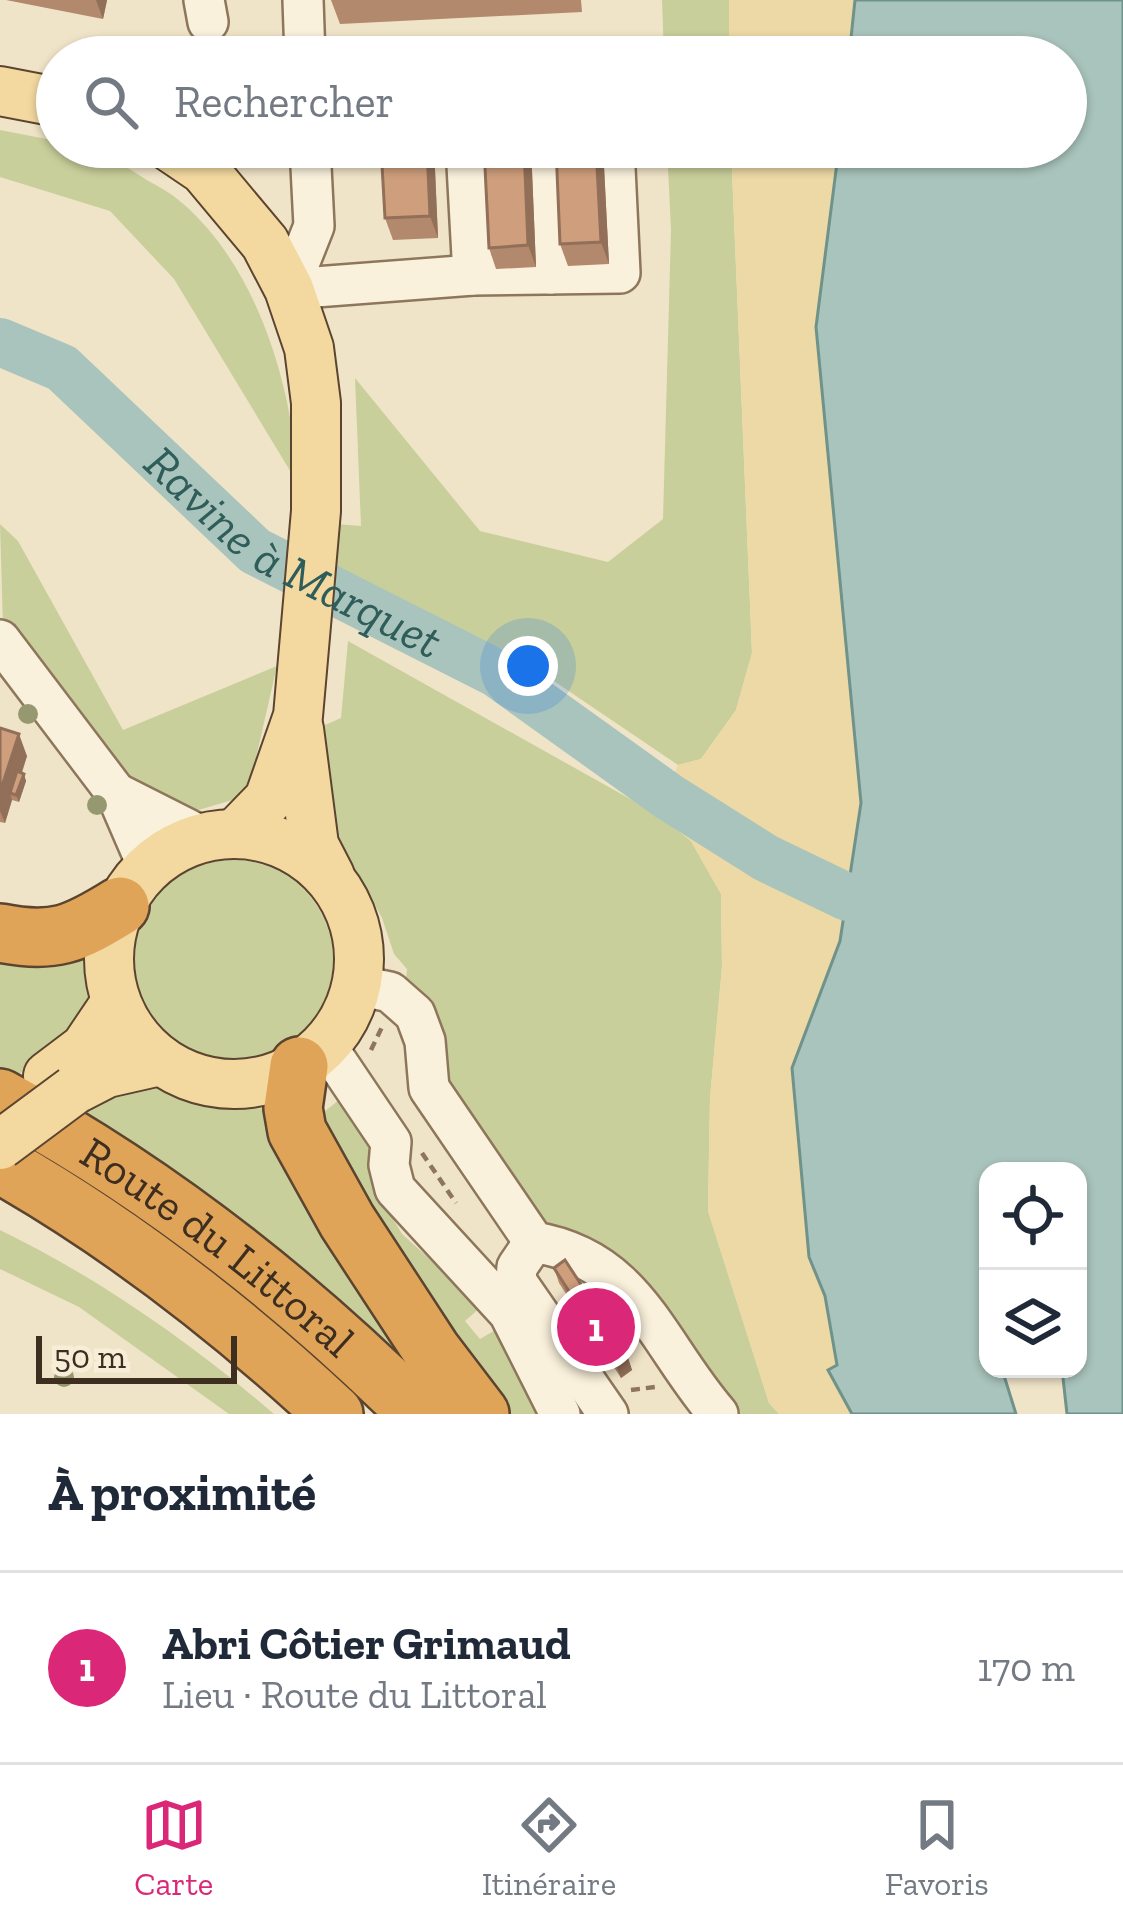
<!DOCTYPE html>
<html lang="fr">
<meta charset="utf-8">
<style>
:root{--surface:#fff;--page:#f2f2f3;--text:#1f2937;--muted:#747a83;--line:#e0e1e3;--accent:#db2777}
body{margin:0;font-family:"Zilla Slab",serif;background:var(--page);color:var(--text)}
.controls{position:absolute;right:36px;bottom:36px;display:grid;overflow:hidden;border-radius:24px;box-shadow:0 3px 9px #0004}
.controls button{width:108px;height:108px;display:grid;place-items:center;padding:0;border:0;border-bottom:3px solid var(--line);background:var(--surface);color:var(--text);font:60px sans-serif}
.scale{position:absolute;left:36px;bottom:30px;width:201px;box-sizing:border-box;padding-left:12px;border:6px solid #3d2e20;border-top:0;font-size:33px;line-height:42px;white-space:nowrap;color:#3d2e20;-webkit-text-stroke:9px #f7eed8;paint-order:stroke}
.you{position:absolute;left:528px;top:666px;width:42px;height:42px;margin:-30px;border:9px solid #fff;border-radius:50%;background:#1a73e8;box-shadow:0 0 0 18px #1a73e833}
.badge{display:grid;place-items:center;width:78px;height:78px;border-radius:50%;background:var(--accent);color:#fff;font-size:39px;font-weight:700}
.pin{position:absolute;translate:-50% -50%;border:6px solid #fff;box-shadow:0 3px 12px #0006}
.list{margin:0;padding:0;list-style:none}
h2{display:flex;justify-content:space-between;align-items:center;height:156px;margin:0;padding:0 48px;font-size:51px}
h2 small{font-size:39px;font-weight:400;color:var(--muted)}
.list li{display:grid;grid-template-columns:78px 1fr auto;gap:36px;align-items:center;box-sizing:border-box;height:192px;padding:0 48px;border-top:3px solid var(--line)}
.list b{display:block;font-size:45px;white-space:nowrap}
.list p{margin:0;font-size:39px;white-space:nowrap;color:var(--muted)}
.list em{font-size:39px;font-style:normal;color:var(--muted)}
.icon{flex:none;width:66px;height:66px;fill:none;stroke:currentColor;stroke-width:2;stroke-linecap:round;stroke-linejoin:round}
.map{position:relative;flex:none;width:1123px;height:1414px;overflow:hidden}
.search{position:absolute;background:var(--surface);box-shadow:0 3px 9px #0004;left:36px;right:36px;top:36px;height:132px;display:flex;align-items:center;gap:30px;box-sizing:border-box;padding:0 42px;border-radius:66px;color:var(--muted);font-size:45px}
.sheet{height:348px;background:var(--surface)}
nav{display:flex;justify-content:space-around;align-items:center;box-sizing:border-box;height:168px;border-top:3px solid var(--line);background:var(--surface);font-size:33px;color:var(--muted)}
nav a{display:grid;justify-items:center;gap:6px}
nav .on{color:var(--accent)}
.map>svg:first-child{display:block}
.green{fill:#c9cf9b}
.sand{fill:#ecd9a5}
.water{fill:#a9c4bc;stroke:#6f938a;stroke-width:3}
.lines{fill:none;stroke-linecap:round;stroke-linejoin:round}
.river{stroke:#a9c4bc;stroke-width:48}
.minor-casing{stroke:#8d765c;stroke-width:44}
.major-casing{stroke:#5b4430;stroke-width:52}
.highway-casing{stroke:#5b4430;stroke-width:62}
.path{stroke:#8d765c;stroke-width:4.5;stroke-dasharray:9 6;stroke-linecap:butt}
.minor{stroke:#faf1dc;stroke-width:39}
.major{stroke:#f3d9a0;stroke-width:48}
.highway{stroke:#e0a458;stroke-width:57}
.major-bridge-casing{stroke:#5b4430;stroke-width:52;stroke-linecap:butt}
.major-bridge{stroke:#f3d9a0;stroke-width:48}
.tree{fill:#96986f}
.wall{fill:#b2896c}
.shaded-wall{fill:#916f58}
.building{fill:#cf9f7d;stroke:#916f58;stroke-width:3}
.labels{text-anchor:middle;stroke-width:9;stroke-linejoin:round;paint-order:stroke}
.street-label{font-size:45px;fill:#3d2e20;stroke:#f7eed8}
.water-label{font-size:48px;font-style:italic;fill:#2f5d5a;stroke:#f7eed8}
</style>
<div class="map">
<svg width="1123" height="1414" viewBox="0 0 1123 1414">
<rect width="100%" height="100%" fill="#f0e4c8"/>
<g class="green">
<path d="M 662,0 L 729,0 L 729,57 L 664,57 Z"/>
<path d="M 0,130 L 57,141 L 57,147 C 90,147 115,159 142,177 C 155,185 170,192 181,202 C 258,267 293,388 298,484 L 174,279 L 110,211 L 0,177 Z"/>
<path d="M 667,147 L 731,147 L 752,653 L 736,710 L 701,759 L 678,765 L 514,654 L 337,578 L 337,524 L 361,526 L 355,378 L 480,531 L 608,562 L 663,519 L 671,230 Z"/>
<path d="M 0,524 L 18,541 L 123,730 L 277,666 L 250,784 L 236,799 L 195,811 L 148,795 L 118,768 L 3,627 Z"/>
<path d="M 348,641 L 657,814 L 691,841 L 721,894 L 722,967 L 710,1098 L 708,1211 L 769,1403 L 779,1414 L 733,1414 L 550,1229 L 530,1214 L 443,1087 L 445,1038 L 436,1013 L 406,979 L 407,969 L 394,954 L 382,918 L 354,867 L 340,851 L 326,804 L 325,725 L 341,718 Z"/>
<circle cx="233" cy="960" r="100"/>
<path d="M 0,947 L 90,952 C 96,1028 66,1039 11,1080 L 0,1073 Z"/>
<path d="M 150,1082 L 187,1100 L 213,1106 L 272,1109 L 389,1315 L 391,1354 L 70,1116 L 100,1093 Z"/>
<path d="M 339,1100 L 373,1155 L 383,1202 L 402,1234 L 482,1306 L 465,1321 L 480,1339 L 497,1329 L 542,1414 L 500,1414 L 419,1297 L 320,1115 Z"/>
<path d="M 0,1230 C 99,1278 190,1342 274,1414 L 229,1414 L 79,1307 L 0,1269 Z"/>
</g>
<g class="sand">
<path d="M 729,0 L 855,0 L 849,57 L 729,57 Z"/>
<path d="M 731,147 L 839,147 L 816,327 L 861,803 L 840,941 L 792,1068 L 809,1256 L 825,1296 L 837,1366 L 829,1371 L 852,1414 L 779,1414 L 769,1403 L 708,1211 L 710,1098 L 722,967 L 721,894 L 691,841 L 657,814 L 678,765 L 701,759 L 736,710 L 752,653 Z"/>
</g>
<path class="water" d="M 855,0 L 1123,0 L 1123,1414 L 1067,1414 L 1062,1369 L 1078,1369 L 1078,1171 L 988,1171 L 988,1369 L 1002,1369 L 1016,1414 L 852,1414 L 828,1370 L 837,1365 L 825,1296 L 809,1257 L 792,1068 L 840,941 L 861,803 L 816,327 L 839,147 L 1066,147 L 1066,57 L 849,57 Z"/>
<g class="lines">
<path class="river" id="s1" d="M 0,342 L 62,368 L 255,551 L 496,673 L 669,797 L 766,858 L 847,897"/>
<g class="minor-casing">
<g id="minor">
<path d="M 204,0 L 208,22"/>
<path d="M 303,0 L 305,57"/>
<path d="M 310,147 L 314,226 L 289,289 L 473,275 L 620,273 L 614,147"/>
<path d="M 466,147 L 473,275"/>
<path d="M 543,147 L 551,274"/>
<path d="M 0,640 L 116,793 L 148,867"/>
<path d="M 116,793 L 203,837"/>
<path d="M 356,985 L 390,992 L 415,1014 L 425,1041 L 429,1088 L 534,1242 C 637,1259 657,1344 718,1414"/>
<path d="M 325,1044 L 391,1142 L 389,1165 L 395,1189 L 509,1313 L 560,1414"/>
<path d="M 534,1242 L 517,1267 L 516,1281 L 608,1414"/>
</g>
</g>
<g class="major-casing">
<g id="major">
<path d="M 0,91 L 57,102"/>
<path d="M 170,147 L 204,170 L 265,243 L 289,289 L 309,348 L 316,403 L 316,511 L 298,716 L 269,799 L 236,833"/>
<path d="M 299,729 L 314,845 L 330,876"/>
<circle cx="234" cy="959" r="125"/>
<path d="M 48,1076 L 85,1048 L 116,1002"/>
<path d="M 74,1090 L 107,1073 L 160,1061"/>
</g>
</g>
<g class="highway-casing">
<g id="highway">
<path d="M 0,933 C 54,944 75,934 120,906"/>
<path d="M 299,1066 L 293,1108 L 297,1131 L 347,1221 L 432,1351 L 480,1414"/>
<path id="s2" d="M 0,1098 C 156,1182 293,1290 418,1414"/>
<path d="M 0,1164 C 120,1232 233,1320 334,1414"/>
</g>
</g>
<g class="path">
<path d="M 371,1050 L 382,1027"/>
<path d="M 182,1092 L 212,1103 L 252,1103"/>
<path d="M 422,1153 L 456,1203"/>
<path d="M 631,1390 L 655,1387"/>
</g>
<use href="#minor" class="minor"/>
<use href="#major" class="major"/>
<use href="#highway" class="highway"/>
<g class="major-bridge-casing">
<path id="major-bridge" d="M 0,1145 L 74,1090"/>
</g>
<use href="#major-bridge" class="major-bridge"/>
</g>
<g class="tree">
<circle cx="28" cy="714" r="10"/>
<circle cx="97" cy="805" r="10"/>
<circle cx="64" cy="1377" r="10"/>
</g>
<g class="wall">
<path d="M 6,0 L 107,0 L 103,19 Z"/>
<path d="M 331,0 L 581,0 L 582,12 L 340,24 Z"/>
<path d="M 434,147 L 438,238 L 393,240 L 385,218 Z"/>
<path d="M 531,147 L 536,267 L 496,269 L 489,248 Z"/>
<path d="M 556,147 L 603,147 L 609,264 L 568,266 L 560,244 Z"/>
<path d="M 0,728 L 27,756 L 22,773 L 26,781 L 19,802 L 12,800 L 5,823 L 0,822 Z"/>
<path d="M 554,1268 L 627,1355 L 632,1370 L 621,1378 L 559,1283 Z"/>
</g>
<g class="shaded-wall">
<path d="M 96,0 L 107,0 L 103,19 Z"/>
<path d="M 427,147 L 434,147 L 438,238 L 430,216 Z"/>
<path d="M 524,147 L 531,147 L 536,267 L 528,245 Z"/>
<path d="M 596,147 L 603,147 L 609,264 L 601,242 Z"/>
<path d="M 19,734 L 27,756 L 14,794 L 10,793 L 12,800 L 5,823 L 0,811 L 0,792 Z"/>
<path d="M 24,774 L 26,781 L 19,802 L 16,795 Z"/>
<path d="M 627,1355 L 632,1370 L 621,1378 L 615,1363 Z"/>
</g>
<g class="building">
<path d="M 591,41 L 592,57 L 552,57 L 551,43 Z"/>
<path d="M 519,44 L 520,57 L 479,57 L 479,47 Z"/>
<path d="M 422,52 L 422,57 L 377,57 L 377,55 Z"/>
<path d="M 381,147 L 427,147 L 430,216 L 385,218 Z"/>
<path d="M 484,147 L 524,147 L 528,245 L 489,248 Z"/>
<path d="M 556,147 L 596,147 L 601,242 L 560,244 Z"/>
<path d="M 0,728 L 19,734 L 0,792 Z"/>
<path d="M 17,771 L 24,774 L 16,795 L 10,793 Z"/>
<path d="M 565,1260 L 627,1355 L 615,1363 L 554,1268 Z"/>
</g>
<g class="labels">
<g class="street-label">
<text dy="16" stroke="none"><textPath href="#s2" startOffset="264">Route du Littoral</textPath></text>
</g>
<g class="water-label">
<text dy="17" stroke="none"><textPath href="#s1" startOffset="366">Ravine à Marquet</textPath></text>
</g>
</g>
</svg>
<div class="controls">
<button><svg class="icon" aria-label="locate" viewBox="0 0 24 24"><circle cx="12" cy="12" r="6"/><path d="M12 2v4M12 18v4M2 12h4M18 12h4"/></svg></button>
<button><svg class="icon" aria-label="layers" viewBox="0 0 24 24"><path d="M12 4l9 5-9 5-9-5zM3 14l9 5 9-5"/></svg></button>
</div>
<div class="scale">50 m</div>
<div class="you"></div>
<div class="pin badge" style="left:596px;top:1327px">1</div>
<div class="search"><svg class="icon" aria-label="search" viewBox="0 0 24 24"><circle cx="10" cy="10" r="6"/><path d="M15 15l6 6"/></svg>Rechercher</div>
</div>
<section class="sheet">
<h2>À proximité<small></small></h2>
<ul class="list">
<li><span class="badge">1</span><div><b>Abri Côtier Grimaud</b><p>Lieu · Route du Littoral</p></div><em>170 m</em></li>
</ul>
</section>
<nav>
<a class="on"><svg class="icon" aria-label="map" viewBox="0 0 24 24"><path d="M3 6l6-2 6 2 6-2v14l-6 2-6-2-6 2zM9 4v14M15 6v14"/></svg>Carte</a>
<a><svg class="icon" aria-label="directions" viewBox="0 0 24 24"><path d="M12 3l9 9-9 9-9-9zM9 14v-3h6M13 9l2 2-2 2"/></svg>Itinéraire</a>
<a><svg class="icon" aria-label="saved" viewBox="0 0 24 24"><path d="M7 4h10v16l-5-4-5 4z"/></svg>Favoris</a>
</nav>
